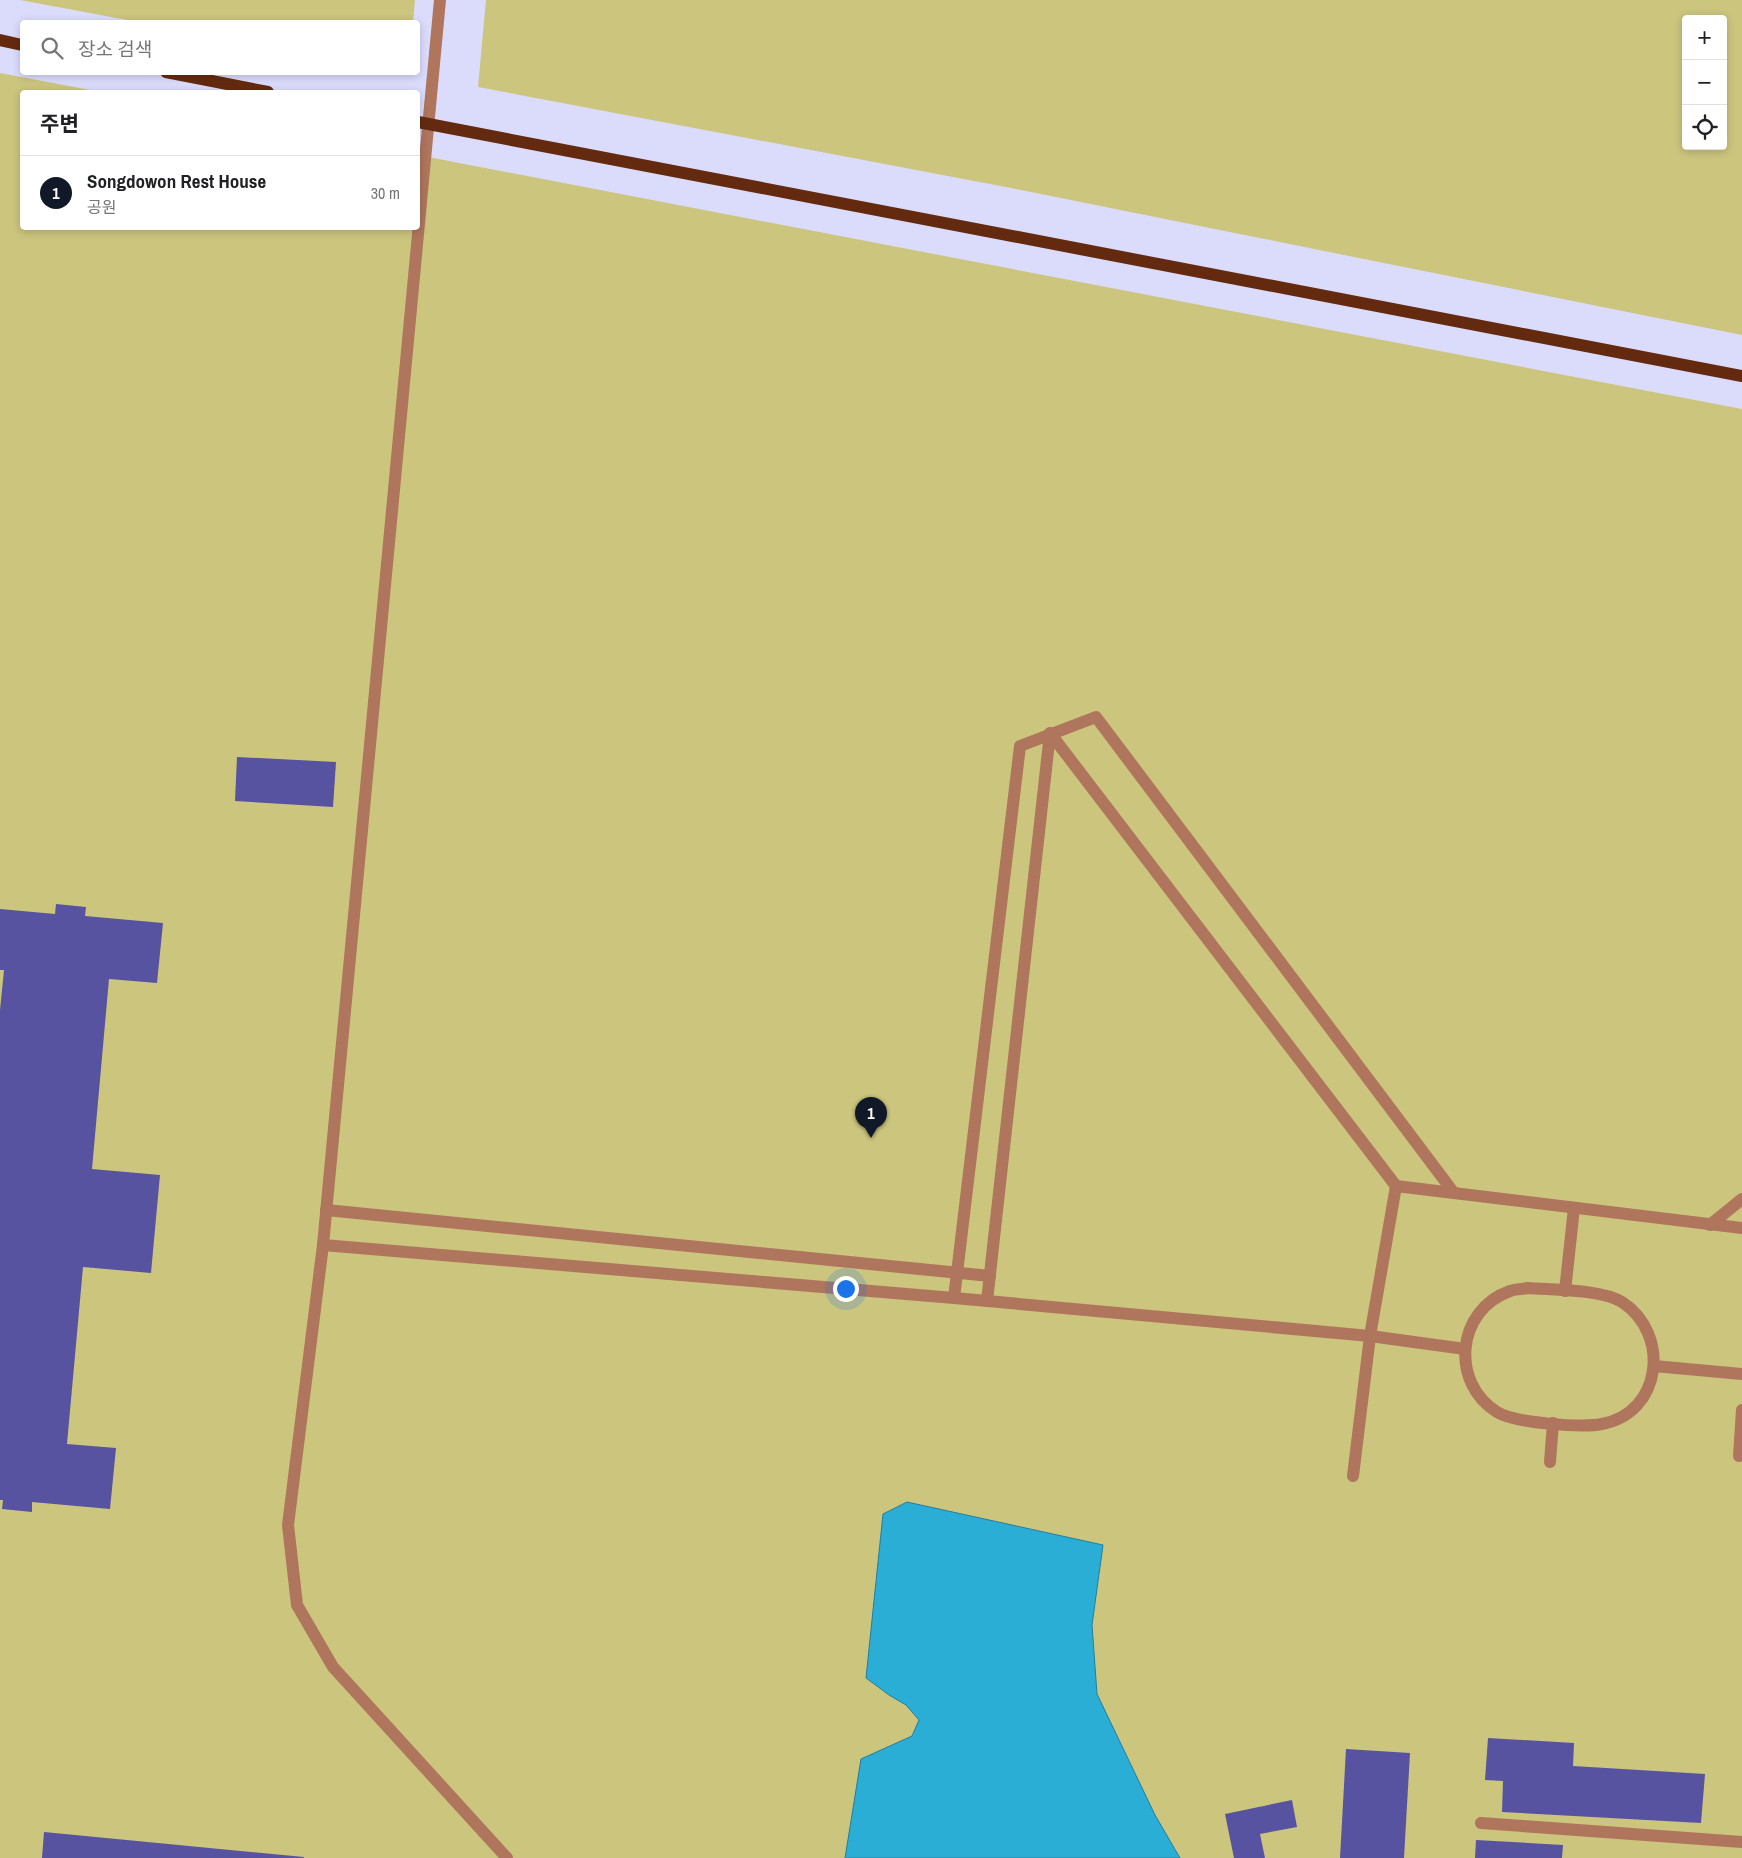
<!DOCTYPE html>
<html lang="ko">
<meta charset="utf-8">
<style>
:root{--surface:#fff;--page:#f6f6f6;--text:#202124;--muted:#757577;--line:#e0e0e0;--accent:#111827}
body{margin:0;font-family:"Archivo Narrow","Noto Sans KR",sans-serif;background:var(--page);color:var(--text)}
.controls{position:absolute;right:15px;top:15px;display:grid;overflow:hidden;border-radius:5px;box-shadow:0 2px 8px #0003}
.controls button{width:45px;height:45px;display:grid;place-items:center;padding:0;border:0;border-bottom:1px solid var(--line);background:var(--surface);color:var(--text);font:25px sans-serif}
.you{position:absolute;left:845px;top:1288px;width:18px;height:18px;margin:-12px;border:4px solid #fff;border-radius:50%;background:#1a73e8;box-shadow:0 0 0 8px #1a73e833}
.badge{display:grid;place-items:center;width:32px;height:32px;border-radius:50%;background:var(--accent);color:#fff;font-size:16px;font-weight:700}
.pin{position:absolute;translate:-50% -41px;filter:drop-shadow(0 1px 2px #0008)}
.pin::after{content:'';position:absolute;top:26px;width:18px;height:15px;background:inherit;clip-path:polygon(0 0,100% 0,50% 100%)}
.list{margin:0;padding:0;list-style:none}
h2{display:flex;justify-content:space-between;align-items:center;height:65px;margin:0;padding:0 20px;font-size:21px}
h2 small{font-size:16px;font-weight:400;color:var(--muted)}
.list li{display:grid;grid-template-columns:32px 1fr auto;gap:15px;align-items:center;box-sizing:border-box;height:75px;padding:0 20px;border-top:1px solid var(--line)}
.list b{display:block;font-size:19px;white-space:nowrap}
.list p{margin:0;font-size:16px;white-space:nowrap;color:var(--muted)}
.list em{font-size:16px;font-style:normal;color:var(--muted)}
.icon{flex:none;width:28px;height:28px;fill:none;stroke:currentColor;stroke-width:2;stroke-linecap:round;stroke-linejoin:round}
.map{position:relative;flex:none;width:1742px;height:1858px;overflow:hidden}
.search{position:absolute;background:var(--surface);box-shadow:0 2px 8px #0003;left:20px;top:20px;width:400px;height:55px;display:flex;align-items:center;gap:12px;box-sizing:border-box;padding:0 18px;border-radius:5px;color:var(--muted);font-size:19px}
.panel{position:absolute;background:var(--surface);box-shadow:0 2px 8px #0003;left:20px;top:90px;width:400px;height:140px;border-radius:5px}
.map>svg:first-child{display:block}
.green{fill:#ccc57e;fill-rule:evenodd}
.water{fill:#2baed6;stroke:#227e9e}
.building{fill:#5753a0}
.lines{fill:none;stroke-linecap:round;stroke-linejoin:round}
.minor{stroke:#af755d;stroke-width:12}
.major{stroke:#642a0f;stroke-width:12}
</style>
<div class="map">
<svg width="1742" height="1858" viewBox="0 0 1742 1858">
<rect width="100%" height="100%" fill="#dbdcfc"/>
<g class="green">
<path d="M 20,0 L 415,0 L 413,22 L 138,22 Z"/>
<path d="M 486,0 L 1742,0 L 1742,335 L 1011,188 L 478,87 ZM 1686,19 L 1723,19 L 1723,146 L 1686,146 Z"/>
<path d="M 0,73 L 101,92 L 22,92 L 22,228 L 418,228 L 418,155 L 1742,409 L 1742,1858 L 0,1858 Z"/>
</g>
<path class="water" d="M 907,1502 L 1103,1545 L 1092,1625 L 1097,1694 L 1155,1815 L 1180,1858 L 845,1858 L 861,1759 L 912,1736 L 919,1720 L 906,1705 L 889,1695 L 866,1678 L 883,1514 Z"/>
<g class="building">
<path d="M 237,757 L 336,762 L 333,807 L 235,801 Z"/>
<path d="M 56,904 L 86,907 L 85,916 L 163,923 L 157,983 L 109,979 L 92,1169 L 160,1175 L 151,1273 L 83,1267 L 67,1444 L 116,1448 L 110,1509 L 32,1502 L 32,1512 L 2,1509 L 3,1500 L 0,1500 L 0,1010 L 4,970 L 0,970 L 0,909 L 55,914 Z"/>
<path d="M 1488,1738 L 1574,1743 L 1573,1766 L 1705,1774 L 1701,1823 L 1502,1812 L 1503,1781 L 1485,1780 Z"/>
<path d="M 1346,1749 L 1410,1753 L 1404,1858 L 1340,1858 Z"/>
<path d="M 1292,1800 L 1297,1827 L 1260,1834 L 1265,1858 L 1234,1858 L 1225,1814 Z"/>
<path d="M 44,1832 L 304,1857 L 304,1858 L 42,1858 Z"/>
<path d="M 1476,1840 L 1563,1845 L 1562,1858 L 1475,1858 Z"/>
</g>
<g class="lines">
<g class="minor">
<path d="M 440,0 L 323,1245 L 288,1525 L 297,1605 L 333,1667 L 507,1858"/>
<path d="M 326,1210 L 990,1276"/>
<path d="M 1710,1225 L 1742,1199"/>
<path d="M 323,1245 L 954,1298 L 1370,1336 L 1396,1186 L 1742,1228"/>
<path d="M 1528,1288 C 1553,1290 1601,1289 1622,1302 C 1671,1334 1662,1413 1602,1424 C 1582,1428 1514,1423 1497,1412 C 1450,1383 1456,1310 1510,1291 C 1516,1289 1523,1289 1528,1288 Z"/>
<path d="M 1565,1291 L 1574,1208"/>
<path d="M 954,1298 L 1020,746 L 1096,717 L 1454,1193"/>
<path d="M 987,1301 L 1050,733 L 1396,1186"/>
<path d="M 1654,1366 L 1742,1374"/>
<path d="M 1739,1456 L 1742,1410"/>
<path d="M 1550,1462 L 1553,1423"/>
<path d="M 1353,1476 L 1370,1336 L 1465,1349"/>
<path d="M 1481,1823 L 1742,1842"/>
</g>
<g class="major">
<path d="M 0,40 L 22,45"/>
<path d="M 166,72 L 268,92"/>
<path d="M 418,122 L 1742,376"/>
</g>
</g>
</svg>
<div class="controls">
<button>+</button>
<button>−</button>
<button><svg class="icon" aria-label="locate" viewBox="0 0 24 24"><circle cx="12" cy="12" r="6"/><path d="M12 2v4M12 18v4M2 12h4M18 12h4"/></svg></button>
</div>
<div class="you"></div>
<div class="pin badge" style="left:871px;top:1138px">1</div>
<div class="search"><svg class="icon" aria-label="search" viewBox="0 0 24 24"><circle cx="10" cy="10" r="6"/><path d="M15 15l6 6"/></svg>장소 검색</div>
<section class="panel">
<h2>주변<small></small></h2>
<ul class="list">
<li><span class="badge">1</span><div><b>Songdowon Rest House</b><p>공원</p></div><em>30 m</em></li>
</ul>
</section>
</div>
